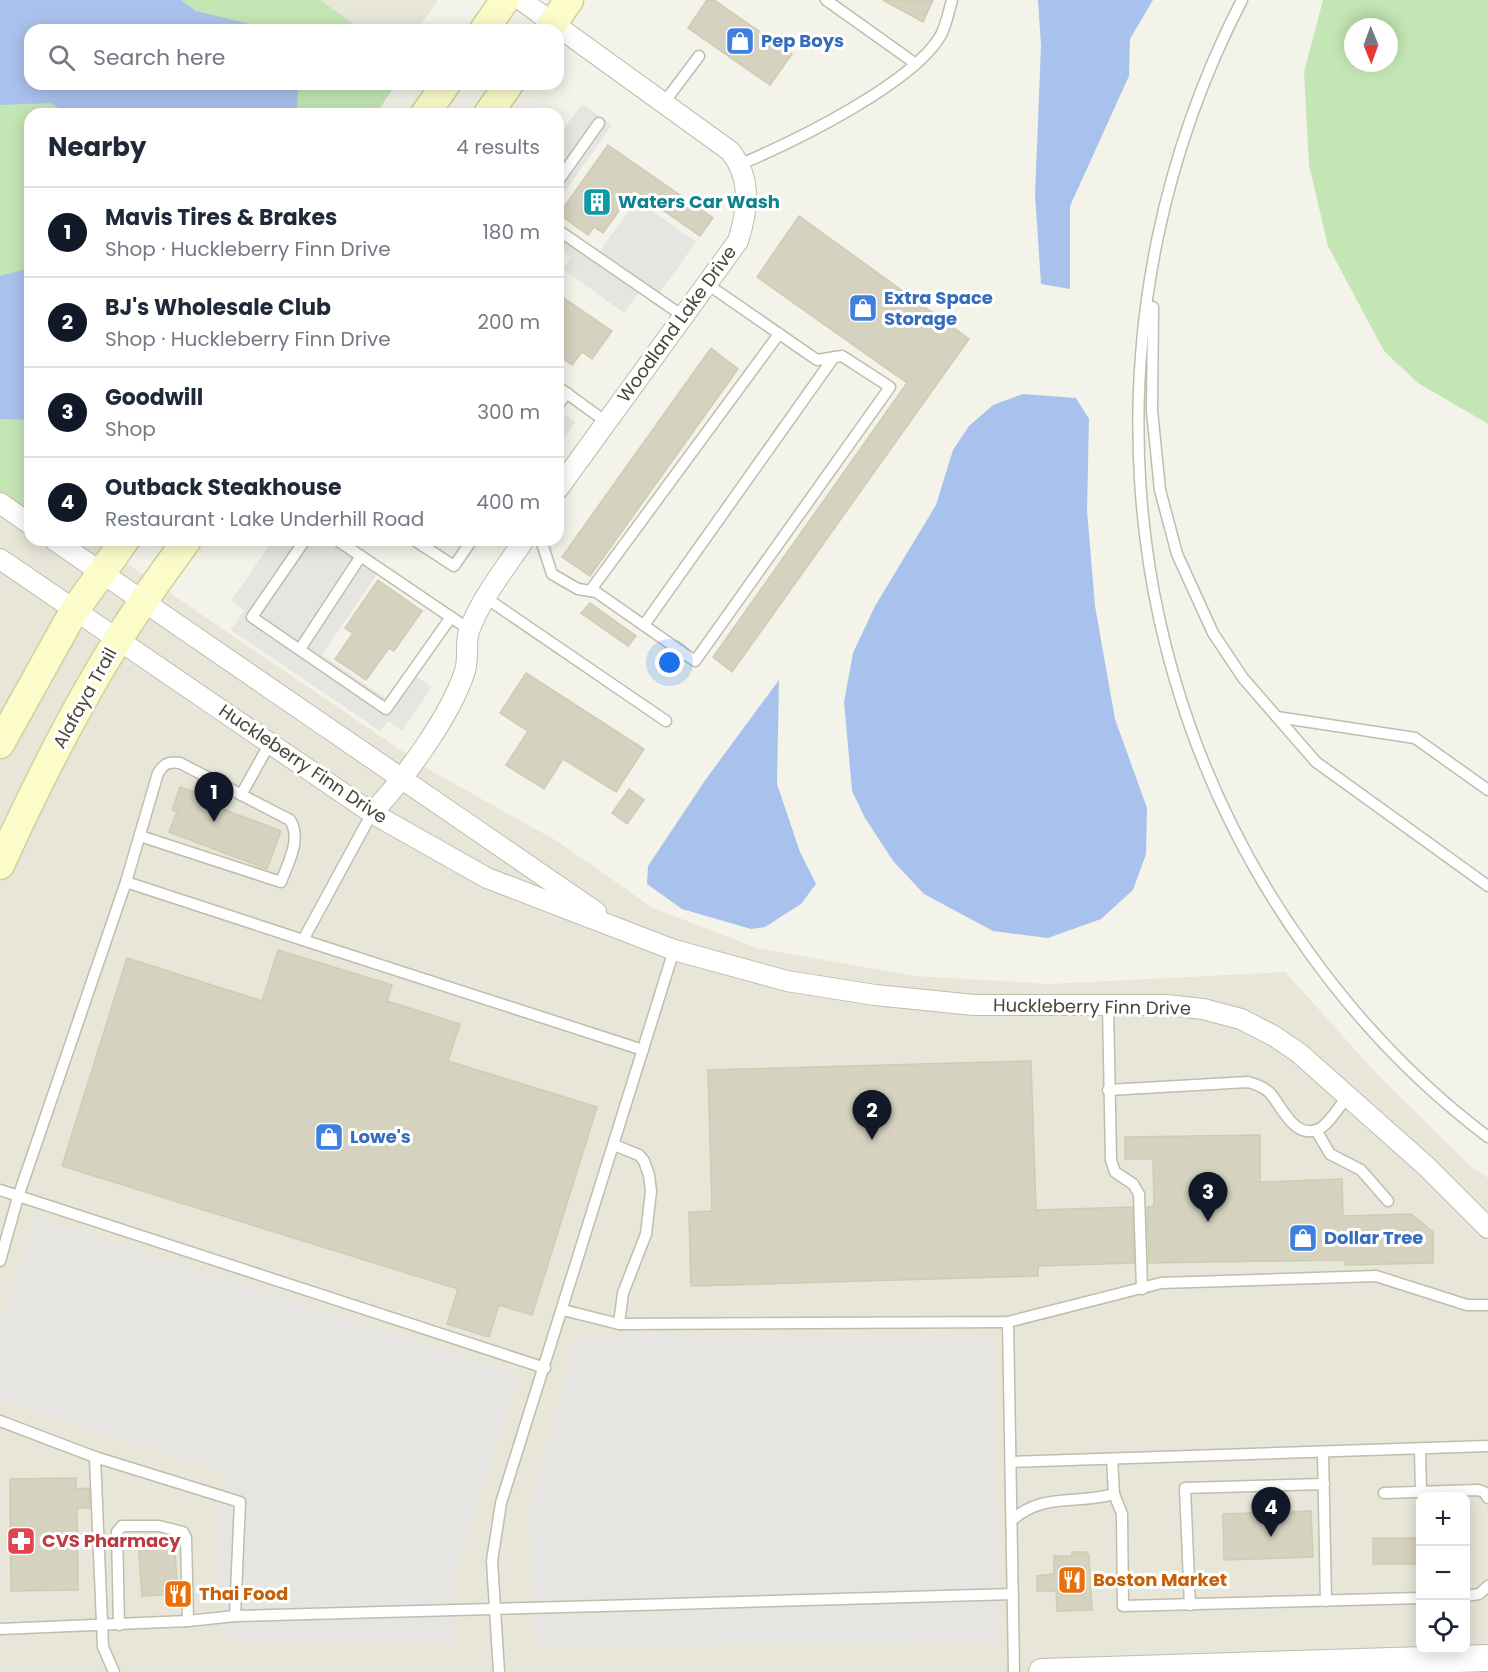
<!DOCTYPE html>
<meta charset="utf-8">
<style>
:root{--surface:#fff;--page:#f2f2f3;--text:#1f2937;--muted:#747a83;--line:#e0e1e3;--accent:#111827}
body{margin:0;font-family:Poppins,sans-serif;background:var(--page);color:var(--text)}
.controls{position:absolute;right:18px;bottom:18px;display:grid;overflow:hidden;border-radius:12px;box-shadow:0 3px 15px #0003}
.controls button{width:54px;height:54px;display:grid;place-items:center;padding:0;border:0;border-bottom:2px solid var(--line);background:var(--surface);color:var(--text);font:30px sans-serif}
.compass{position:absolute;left:1344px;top:18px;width:54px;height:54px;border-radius:50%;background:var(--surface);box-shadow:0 3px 15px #0003;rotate:179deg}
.you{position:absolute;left:670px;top:663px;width:21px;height:21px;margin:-15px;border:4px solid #fff;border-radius:50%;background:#1a73e8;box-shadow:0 0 0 9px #1a73e833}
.badge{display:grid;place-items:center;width:39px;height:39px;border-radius:50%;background:var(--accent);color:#fff;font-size:20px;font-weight:700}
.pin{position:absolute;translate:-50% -50px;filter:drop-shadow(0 2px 3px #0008)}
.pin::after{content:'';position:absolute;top:32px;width:21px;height:18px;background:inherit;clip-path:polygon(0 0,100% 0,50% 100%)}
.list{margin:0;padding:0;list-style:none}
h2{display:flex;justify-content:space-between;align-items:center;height:78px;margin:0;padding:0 24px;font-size:26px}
h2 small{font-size:20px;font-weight:400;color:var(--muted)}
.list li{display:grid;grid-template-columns:39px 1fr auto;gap:18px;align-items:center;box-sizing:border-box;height:90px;padding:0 24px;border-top:2px solid var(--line)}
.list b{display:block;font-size:22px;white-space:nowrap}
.list p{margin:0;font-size:20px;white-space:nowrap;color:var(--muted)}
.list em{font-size:20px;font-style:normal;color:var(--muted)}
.icon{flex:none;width:33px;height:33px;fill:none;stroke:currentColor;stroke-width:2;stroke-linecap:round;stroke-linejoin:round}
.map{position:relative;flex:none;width:1488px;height:1672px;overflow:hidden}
.search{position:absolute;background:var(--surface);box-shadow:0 3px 15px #0003;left:24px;top:24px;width:540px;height:66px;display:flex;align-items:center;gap:15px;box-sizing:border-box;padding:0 21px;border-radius:18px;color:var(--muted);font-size:22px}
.panel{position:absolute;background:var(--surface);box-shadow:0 3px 15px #0003;left:24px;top:108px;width:540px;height:438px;border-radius:18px}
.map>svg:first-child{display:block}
.residential{fill:#e8e6d8;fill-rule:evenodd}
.green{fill:#c4e6b4;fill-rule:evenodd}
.parking{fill:#e6e5e1}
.water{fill:#a9c2ed}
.building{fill:#d5d2bf;stroke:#d0cbb3;stroke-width:1.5}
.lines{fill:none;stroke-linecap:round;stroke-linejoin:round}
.service-casing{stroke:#bfbdac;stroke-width:13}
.minor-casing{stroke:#bfbdac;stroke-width:22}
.tertiary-casing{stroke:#bfbdac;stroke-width:28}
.secondary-casing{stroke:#d2d09b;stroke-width:31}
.service{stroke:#fff;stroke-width:10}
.minor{stroke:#fff;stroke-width:20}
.tertiary{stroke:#fff;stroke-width:26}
.secondary{stroke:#fcfccb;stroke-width:28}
.labels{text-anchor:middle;stroke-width:6;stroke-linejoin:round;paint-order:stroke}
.shop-label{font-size:18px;font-weight:bold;fill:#366cbe;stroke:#fff;text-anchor:start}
.culture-label{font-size:18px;font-weight:bold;fill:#0d838f;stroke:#fff;text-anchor:start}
.street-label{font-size:18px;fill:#484538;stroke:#fff}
.health-label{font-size:18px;font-weight:bold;fill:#be3a42;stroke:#fff;text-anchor:start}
.food-label{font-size:18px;font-weight:bold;fill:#c56008;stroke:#fff;text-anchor:start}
</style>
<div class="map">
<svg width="1488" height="1672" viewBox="0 0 1488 1672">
<rect width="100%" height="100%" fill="#f4f3ea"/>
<path class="residential" d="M 0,0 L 438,0 L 417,30 L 30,30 L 30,540 L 92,540 L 433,772 L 557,841 L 653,908 L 757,948 L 915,976 L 1050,984 L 1285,972 L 1377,1074 L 1468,1164 L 1488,1178 L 1488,1672 L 0,1672 ZM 1420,1496 L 1466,1496 L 1466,1650 L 1420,1650 Z"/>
<g class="green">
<path d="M 0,0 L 320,0 L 363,30 L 30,30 L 30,84 L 396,84 L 376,114 L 30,114 L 30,517 L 0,496 Z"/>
<path d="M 1323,0 L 1488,0 L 1488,424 L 1418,383 L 1384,351 L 1328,246 L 1309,165 L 1304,72 ZM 1353,27 L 1389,27 L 1389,63 L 1353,63 Z"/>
</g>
<g class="parking">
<path d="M 582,104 L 612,125 L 558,201 L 558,137 Z"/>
<path d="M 637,200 L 696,242 L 653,302 L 639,292 L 624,313 L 563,269 L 571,258 L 561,250 L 558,254 L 558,222 L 599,252 Z"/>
<path d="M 558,409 L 575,422 L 559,445 L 558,444 Z"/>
<path d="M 273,540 L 336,540 L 380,570 L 322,655 L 387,699 L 407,670 L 432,687 L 402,731 L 388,721 L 380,731 L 231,630 L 244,610 L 231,601 Z"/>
<path d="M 36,1216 L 520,1375 L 455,1574 L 456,1641 L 225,1641 L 215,1519 L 229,1474 L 0,1400 L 0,1324 Z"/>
<path d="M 993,1334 L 1001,1642 L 534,1646 L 530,1507 L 576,1335 Z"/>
</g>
<g class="water">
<path d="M 0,0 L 181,0 L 196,11 L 275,30 L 30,30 L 30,84 L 298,84 L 297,113 L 70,114 L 50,103 L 0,105 Z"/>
<path d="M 1038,0 L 1153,0 L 1130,39 L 1129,76 L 1070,206 L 1070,289 L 1041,284 L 1035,195 L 1041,46 Z"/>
<path d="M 30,268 L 30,420 L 0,419 L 0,276 Z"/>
<path d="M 1023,394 L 1076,398 L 1089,419 L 1087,510 L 1095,606 L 1115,719 L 1147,808 L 1146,854 L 1133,890 L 1101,919 L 1048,938 L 993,931 L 924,894 L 893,861 L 865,818 L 852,791 L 844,702 L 853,653 L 875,606 L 936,505 L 953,450 L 969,426 L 993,405 Z"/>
<path d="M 779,680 L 777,784 L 800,852 L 816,884 L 801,904 L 765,927 L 751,929 L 682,909 L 647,884 L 648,866 L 706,779 Z"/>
</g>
<g class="building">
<path d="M 707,0 L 714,0 L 792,54 L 770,85 L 688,28 Z"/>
<path d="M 883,0 L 933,0 L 923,22 Z"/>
<path d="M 608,145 L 713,218 L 700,236 L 634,190 L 603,233 L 594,227 L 588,235 L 559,214 Z"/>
<path d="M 799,216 L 969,339 L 732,672 L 713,657 L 907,383 L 757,277 Z"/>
<path d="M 558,294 L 612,331 L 592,359 L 582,352 L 572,365 L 558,355 Z"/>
<path d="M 711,348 L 738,369 L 590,576 L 562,557 Z"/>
<path d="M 378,580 L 422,611 L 394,651 L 389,648 L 366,680 L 335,659 L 353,633 L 345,628 Z"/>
<path d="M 590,603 L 636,636 L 628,646 L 581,613 Z"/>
<path d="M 526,673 L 644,749 L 616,792 L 563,759 L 544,789 L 506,765 L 528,731 L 500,713 Z"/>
<path d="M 180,787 L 203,795 L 201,801 L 281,831 L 267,869 L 169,832 L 177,812 L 172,810 Z"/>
<path d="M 629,789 L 644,800 L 627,824 L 612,813 Z"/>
<path d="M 278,950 L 392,985 L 387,1001 L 460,1024 L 448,1061 L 597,1107 L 532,1315 L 499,1305 L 489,1337 L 447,1324 L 458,1289 L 62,1166 L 127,958 L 262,1001 Z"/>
<path d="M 1031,1061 L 1036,1210 L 1132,1207 L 1134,1263 L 1038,1266 L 1038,1276 L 691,1286 L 689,1212 L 712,1211 L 708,1070 Z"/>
<path d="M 1260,1135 L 1260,1182 L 1342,1179 L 1343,1216 L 1411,1214 L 1433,1232 L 1433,1263 L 1345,1265 L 1345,1260 L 1149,1263 L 1147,1207 L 1154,1206 L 1153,1159 L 1125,1159 L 1125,1137 Z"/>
<path d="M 76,1478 L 76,1489 L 89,1488 L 90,1508 L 77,1508 L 78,1590 L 11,1591 L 10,1479 Z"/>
<path d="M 1311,1511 L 1313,1557 L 1224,1560 L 1223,1514 Z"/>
<rect x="1373" y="1538" width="47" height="26"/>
<path d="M 174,1540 L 178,1594 L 142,1596 L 138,1542 Z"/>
<path d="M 1072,1552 L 1087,1552 L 1089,1555 L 1092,1610 L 1057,1611 L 1056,1591 L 1037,1591 L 1037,1576 L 1054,1574 L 1054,1556 L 1072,1556 Z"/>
</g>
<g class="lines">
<g class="service-casing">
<g id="service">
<path d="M 826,0 L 916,64"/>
<path d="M 1242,0 C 1085,304 1106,672 1308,951 C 1358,1021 1419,1085 1488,1137"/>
<path d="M 663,104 L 699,56"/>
<path d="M 741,164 C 793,142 913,84 941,35 C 946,25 949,11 952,0"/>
<path d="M 558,181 L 599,123"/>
<path d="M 558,230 L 683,316"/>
<path d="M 1153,307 L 1152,411 L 1160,490 L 1177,554 L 1213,633 L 1243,678 L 1316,762 L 1488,886"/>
<path d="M 558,387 L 605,421"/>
<path d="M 558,405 L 567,393"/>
<path d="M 305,540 L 252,617 L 386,709 L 451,617"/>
<path d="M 337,540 L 470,630"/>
<path d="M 414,540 L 454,566 L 472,540"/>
<path d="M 541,540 L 552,574 L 578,589 L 596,592 L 695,661 L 890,387 L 842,356 L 817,360 L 707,284"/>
<path d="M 590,591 L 779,334"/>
<path d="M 486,598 L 666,721"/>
<path d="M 644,625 L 834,357"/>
<path d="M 300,649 L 361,556"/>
<path d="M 1277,717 L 1415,738 L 1488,790"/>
<path d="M 241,795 L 270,743"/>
<path d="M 126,882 L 158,773 C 164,764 168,761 180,763 L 290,820 C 302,839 288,863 281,882 L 140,836"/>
<path d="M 303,940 L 643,1050"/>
<path d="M 1108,1005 L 1111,1160 L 1115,1172 L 1133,1184 L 1139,1194 L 1142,1289"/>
<path d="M 1108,1090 L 1248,1082 C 1256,1084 1263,1087 1269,1092 C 1282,1106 1293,1138 1317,1130 C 1328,1126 1340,1105 1348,1096"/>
<path d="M 1316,1130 L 1330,1154 L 1361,1170 L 1388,1201"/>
<path d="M 614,1145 L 639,1155 L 644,1161 L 649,1175 L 651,1191 L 646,1234 L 623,1293 L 619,1324"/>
<path d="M 0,1190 L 545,1368"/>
<path d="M 0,1261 L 18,1197 L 126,882 L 303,940 L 372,813"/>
<path d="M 563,1310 L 619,1324 L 1008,1322 L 1161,1283 L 1376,1276 L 1467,1305 L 1488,1305"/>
<path d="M 1008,1322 L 1014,1672"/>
<path d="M 0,1421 L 95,1457 L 240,1502 L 235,1616 C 494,1608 754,1603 1013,1594"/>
<path d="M 1420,1449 L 1421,1492"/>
<path d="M 1323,1452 L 1326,1601"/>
<path d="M 95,1457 L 103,1647 L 114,1672"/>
<path d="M 1112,1459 L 1114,1494 L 1122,1514 L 1123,1606 L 1420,1598"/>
<path d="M 1011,1462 L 1488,1446"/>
<path d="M 1384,1493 L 1478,1490 L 1484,1492 L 1488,1498"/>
<path d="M 1012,1520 C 1044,1492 1076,1505 1114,1494"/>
<path d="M 1466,1596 L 1479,1594 L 1488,1586"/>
<path d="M 1190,1605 L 1185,1488 L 1324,1484"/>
<path d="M 119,1625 L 117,1532 L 122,1526 L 159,1526 L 183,1532 L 186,1538 L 188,1621"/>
<path d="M 0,1629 L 188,1621 L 235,1616"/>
<path d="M 499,1672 L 492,1561 L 501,1503 L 674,950"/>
</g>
</g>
<g class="minor-casing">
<g id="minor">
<path d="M 521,0 L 730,151 C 752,178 748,210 738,241 L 558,489"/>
<path d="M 0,503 L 30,524"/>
<path d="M 54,540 L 596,912"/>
<path d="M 0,559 L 372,813 L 487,878 L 674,950 L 787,981 L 875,995 L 974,1005 L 1166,1005 L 1203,1009 L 1241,1019 L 1274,1036 L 1299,1053 L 1426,1166 L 1488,1228"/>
<path d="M 372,813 C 405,778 450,717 465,671 C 469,658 465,644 469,631 C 481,598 505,569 524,540"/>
</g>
</g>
<g class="tertiary-casing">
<path id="tertiary" d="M 1042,1672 L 1488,1658"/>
</g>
<g class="secondary-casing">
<g id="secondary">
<path d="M 484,30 L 505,0"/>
<path d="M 548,30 L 569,0"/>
<path d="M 425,114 L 446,84"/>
<path d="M 488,114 L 509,84"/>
<path d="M 0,744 L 74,611 L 125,540"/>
<path d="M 0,865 C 35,788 74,710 119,638 C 140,604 164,572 187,540"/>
</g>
</g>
<use href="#service" class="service"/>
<use href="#minor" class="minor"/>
<use href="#tertiary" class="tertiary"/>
<use href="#secondary" class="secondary"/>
</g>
<defs>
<g id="shop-square" transform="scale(1.5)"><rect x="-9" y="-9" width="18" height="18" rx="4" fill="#3f7fe0" stroke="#fff"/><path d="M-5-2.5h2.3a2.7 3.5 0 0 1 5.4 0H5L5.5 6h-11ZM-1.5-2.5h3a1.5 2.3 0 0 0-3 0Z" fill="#fff"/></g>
<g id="building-square" transform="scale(1.5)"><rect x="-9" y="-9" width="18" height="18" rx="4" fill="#0f9aa8" stroke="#fff"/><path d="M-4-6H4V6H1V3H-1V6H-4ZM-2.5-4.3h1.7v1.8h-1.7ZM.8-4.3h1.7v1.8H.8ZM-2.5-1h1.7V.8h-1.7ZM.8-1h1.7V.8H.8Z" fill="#fff"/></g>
<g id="pharmacy-square" transform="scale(1.5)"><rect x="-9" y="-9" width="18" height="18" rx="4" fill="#e0444e" stroke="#fff"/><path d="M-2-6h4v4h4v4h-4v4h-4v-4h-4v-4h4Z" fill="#fff"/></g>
<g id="restaurant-square" transform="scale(1.5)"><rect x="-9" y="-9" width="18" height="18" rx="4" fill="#e8710a" stroke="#fff"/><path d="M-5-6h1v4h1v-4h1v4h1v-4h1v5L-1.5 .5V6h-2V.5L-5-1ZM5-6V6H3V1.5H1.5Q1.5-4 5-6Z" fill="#fff"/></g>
</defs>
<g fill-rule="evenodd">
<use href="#shop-square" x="740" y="41"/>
<use href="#building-square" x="597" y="202"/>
<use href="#shop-square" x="863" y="308"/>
<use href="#shop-square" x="329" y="1137"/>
<use href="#shop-square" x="1303" y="1238"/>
<use href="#pharmacy-square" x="21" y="1541"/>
<use href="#restaurant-square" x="1072" y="1580"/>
<use href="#restaurant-square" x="178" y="1594"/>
</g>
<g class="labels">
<g class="shop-label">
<text x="761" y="47">Pep Boys</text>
<text x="884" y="304">Extra Space<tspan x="884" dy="21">Storage</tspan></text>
<text x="350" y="1143">Lowe's</text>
<text x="1324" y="1244">Dollar Tree</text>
</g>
<g class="culture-label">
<text x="618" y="208">Waters Car Wash</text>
</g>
<g class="street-label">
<text transform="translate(677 324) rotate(-54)" y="6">Woodland Lake Drive</text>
<text transform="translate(85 698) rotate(-61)" y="6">Alafaya Trail</text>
<text transform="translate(303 764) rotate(34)" y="6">Huckleberry Finn Drive</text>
<text transform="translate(1092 1007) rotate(1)" y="6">Huckleberry Finn Drive</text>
</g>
<g class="health-label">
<text x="42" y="1547">CVS Pharmacy</text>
</g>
<g class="food-label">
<text x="1093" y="1586">Boston Market</text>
<text x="199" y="1600">Thai Food</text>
</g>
</g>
</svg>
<div class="controls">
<button>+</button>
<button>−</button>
<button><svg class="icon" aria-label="locate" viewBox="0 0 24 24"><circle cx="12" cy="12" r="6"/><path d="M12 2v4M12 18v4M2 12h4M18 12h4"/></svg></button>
</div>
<svg class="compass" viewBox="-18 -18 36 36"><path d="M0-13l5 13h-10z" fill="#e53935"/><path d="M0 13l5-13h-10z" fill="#747a83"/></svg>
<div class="you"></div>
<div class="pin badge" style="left:214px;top:822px">1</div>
<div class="pin badge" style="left:872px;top:1140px">2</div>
<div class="pin badge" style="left:1208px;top:1222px">3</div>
<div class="pin badge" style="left:1271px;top:1537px">4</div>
<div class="search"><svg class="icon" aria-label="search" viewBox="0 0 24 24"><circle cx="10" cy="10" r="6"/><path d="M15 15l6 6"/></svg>Search here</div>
<section class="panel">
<h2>Nearby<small>4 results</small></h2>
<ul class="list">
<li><span class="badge">1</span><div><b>Mavis Tires &amp; Brakes</b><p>Shop · Huckleberry Finn Drive</p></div><em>180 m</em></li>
<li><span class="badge">2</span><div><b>BJ's Wholesale Club</b><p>Shop · Huckleberry Finn Drive</p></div><em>200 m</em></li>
<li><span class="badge">3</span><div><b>Goodwill</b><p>Shop</p></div><em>300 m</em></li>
<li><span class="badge">4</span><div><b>Outback Steakhouse</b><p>Restaurant · Lake Underhill Road</p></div><em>400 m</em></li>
</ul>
</section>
</div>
